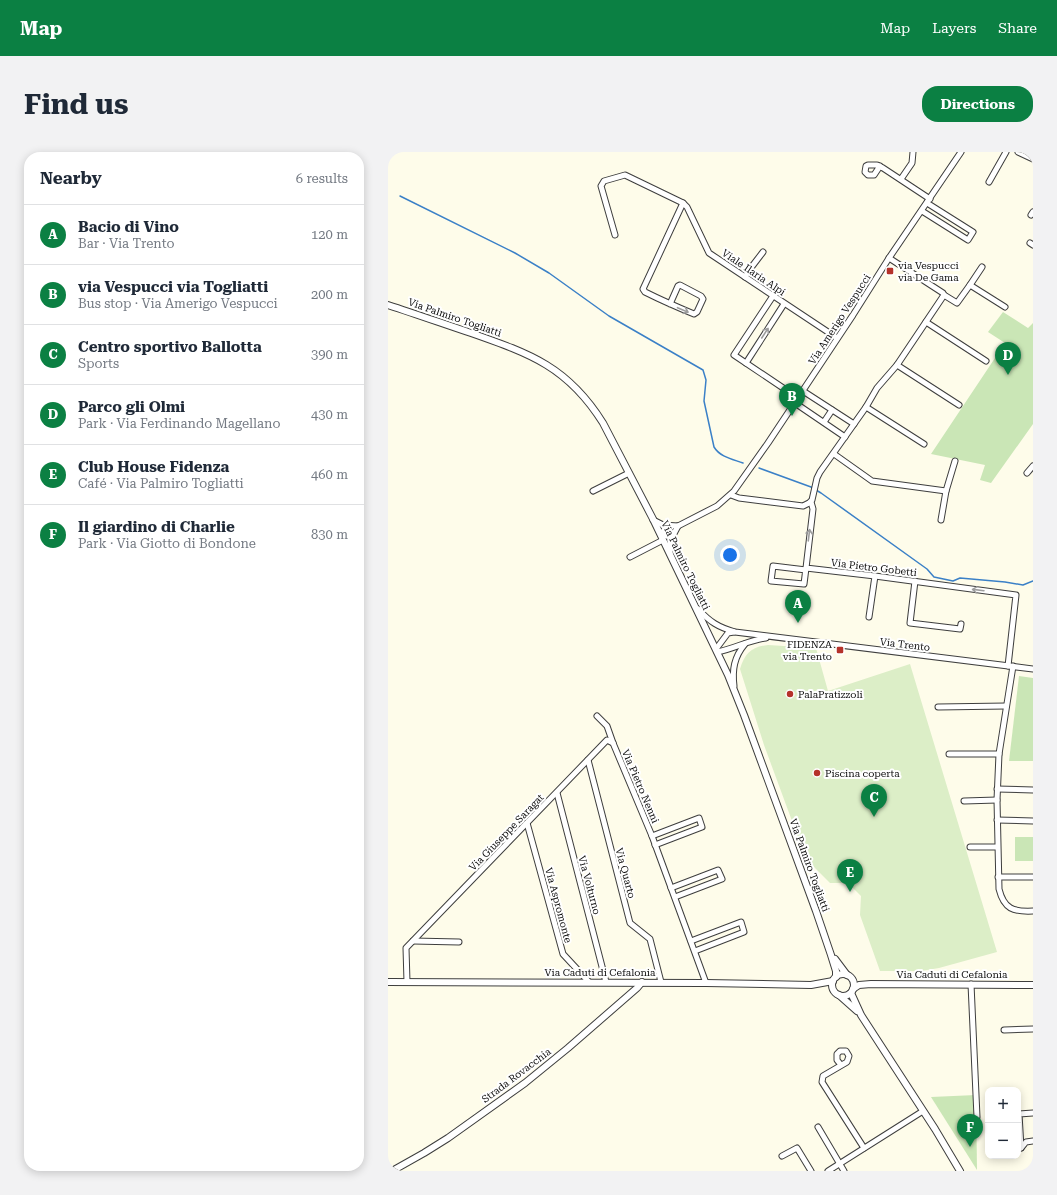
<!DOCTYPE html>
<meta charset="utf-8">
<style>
:root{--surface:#fff;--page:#f2f2f3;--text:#1f2937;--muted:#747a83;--line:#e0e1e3;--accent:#0b8043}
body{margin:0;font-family:"Roboto Serif",serif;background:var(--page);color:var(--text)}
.controls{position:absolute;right:12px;bottom:12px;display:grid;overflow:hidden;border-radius:8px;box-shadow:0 2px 10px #0003}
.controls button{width:36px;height:36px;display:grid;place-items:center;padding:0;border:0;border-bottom:1px solid var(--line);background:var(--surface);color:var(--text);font:20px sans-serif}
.you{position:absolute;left:342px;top:403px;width:14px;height:14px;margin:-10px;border:3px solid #fff;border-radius:50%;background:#1a73e8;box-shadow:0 0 0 6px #1a73e833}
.badge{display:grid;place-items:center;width:26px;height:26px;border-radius:50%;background:var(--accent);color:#fff;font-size:13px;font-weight:700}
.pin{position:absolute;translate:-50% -33px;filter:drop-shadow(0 1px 2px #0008)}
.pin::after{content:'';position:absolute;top:21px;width:14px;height:12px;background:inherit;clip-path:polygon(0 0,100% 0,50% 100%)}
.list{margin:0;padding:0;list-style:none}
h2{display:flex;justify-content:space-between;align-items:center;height:52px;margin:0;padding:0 16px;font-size:17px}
h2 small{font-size:13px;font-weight:400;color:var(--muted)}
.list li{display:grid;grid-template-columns:26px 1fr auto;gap:12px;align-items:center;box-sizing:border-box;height:60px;padding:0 16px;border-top:1px solid var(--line)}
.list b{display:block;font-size:15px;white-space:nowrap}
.list p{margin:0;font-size:13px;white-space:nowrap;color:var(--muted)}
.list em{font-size:13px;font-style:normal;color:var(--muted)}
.map{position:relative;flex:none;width:645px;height:1019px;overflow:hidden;border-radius:16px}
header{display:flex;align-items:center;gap:24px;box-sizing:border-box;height:56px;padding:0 20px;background:var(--accent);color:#fff}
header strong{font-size:19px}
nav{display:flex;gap:22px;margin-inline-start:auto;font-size:14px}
.intro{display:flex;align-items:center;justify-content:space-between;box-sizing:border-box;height:96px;padding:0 24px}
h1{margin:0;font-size:28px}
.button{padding:10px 18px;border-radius:16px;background:var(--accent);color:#fff;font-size:14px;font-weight:700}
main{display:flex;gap:24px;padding:0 24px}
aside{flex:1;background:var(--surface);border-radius:16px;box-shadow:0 2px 10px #0003}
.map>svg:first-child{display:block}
.green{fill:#cae6b6}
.pitch{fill:#dceec7}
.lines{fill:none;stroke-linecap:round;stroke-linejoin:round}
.stream{stroke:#3b80c7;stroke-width:1.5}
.minor-casing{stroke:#3e3e3e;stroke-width:7}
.tertiary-casing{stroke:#3e3e3e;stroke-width:8}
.minor{stroke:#fff;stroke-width:5}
.tertiary{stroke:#fff;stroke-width:6}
.oneway{stroke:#9d9d9d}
.poi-dot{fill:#b5322a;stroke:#fff;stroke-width:1.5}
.labels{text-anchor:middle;stroke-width:4;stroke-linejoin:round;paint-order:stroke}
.poi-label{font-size:10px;fill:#0b0b0b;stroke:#fff;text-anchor:start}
.street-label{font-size:10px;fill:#0b0b0b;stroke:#fff}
</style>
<header>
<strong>Map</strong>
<nav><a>Map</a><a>Layers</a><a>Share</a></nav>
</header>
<div class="intro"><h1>Find us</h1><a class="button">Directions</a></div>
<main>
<aside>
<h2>Nearby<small>6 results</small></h2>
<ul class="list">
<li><span class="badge">A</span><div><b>Bacio di Vino</b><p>Bar · Via Trento</p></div><em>120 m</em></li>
<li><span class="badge">B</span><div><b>via Vespucci via Togliatti</b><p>Bus stop · Via Amerigo Vespucci</p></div><em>200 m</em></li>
<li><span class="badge">C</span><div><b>Centro sportivo Ballotta</b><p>Sports</p></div><em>390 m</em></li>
<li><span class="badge">D</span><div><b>Parco gli Olmi</b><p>Park · Via Ferdinando Magellano</p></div><em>430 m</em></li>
<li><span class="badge">E</span><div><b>Club House Fidenza</b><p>Café · Via Palmiro Togliatti</p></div><em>460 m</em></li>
<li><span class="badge">F</span><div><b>Il giardino di Charlie</b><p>Park · Via Giotto di Bondone</p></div><em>830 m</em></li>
</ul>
</aside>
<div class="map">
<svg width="645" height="1019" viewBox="0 0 645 1019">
<rect width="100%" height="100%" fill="#fefcea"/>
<g class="green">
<path d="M 615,160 L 640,176 L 645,171 L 645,272 L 603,331 L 592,328 L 597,313 L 543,302 L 617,191 L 600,180 Z"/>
<path d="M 631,524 L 645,526 L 645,609 L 621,609 Z"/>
<rect x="627" y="685" width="18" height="24"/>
<path d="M 588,943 L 589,1018 L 543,945 Z"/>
</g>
<path class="pitch" d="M 380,493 L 428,496 L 440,539 L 522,512 L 609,800 L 551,816 L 533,819 L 492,819 L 472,763 L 473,744 L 460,731 L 442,731 L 418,707 L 376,593 L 352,517 C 357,501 363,495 380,493 Z"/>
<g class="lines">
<g class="stream">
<path d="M 12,44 L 127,101 L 161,121 L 221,164 L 315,218 L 318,228 L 316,249 L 326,295 C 332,305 344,307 355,311"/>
<path d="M 371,316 L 423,335 L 433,341 L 539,417 L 546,425 L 565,429 L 572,426 L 617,430 L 635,433 L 645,429"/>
</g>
<g class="minor-casing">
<g id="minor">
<path d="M 630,0 L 645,7"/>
<path d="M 492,14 L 486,23 L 480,23 L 477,20 L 478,14 L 480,13 L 489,13 L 495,16 L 542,47"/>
<path d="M 513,27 L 524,11 L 525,0"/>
<path d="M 601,30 L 618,0"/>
<path d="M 534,59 L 580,88 L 585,80 L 539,51"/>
<path d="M 643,63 L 645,60"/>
<path d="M 227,83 L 213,34 L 216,29 L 237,23 L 295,51 L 299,55 L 321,101 L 449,186"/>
<path d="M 642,91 L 645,93"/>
<path d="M 501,106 L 555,141 L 556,143 L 569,151 L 582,133 L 617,155"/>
<path d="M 357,125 L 362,117 L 375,100"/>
<path d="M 582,133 L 594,115"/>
<path d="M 385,144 L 346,203 L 410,246"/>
<path d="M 282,152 L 290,134 L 292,133 L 313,144 L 315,147 L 309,160 L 306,162 C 289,155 273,148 257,140 L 255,137 L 295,51"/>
<path d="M 538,170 L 598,209"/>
<path d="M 358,211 L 396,152"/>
<path d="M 509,213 L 571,253"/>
<path d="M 415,239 L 466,272"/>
<path d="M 407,251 L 457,285"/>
<path d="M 478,255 L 536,292"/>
<path d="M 436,270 L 444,258"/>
<path d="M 446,302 L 484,329 L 558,339"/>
<path d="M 639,321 L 645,314"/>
<path d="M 205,339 L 241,321"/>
<path d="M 343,343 L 351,346 L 415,354 L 421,351 L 424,348 L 429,326 L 432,320 L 478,255 L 489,236 L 509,213 L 556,143"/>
<path d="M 423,350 L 425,357 L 418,416 L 487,424 L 628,443 L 620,514"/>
<path d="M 265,368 L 275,373 L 290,374 L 329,354 L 346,339 L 380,291 L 465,163 L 501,106 L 573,0"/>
<path d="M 553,368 L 558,339 L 567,309"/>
<path d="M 281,374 L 276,378 L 273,383 L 279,384 L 285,381"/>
<path d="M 282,401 L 282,389 L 290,374"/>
<path d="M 242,405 L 275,388"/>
<path d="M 418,418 L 385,414 L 383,429 L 416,432 L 418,416"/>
<path d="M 527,429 L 522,471 L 572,477 L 573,472"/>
<path d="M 310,457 C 322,470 330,475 347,480 L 645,517"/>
<path d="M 481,465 L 487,424"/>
<path d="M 328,497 L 340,481 L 346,480"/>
<path d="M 329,500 C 346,497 361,488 378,486"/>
<path d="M 625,514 L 611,602 L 609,648 L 611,737 C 616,757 625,760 645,759"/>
<path d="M 346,534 C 344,518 346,505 357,492"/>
<path d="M 550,555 L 618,554"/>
<path d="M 209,564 L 219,574 L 225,591 L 264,684 L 318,831"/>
<path d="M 561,602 L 611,602"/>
<path d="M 200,608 L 242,771 L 262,787 L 273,830"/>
<path d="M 609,637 L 645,638"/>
<path d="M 169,641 L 218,830"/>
<path d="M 576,649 L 609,648"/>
<path d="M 609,668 L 645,669"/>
<path d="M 139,671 L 175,802 L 201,830"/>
<path d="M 264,684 L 311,666 L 314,675 L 267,693"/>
<path d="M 582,695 L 609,695"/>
<path d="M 610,725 L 645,725"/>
<path d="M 283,736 L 330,718 L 334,727 L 287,745"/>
<path d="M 25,789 L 71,790"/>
<path d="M 303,789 L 353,770 L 356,780 L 307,799"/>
<path d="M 19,830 L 18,796 L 219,588 L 225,591"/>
<path d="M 583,832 L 589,965"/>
<path d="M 616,878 L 645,877"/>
<path d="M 453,913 L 449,908 L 449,902 L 452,899 L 458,899 L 461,904 L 459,910 L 435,924 L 434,930 L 476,996"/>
<path d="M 430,975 L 456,1019"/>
<path d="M 631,996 L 633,996 L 638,990 L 645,989"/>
<path d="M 633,996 L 631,962 L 645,961"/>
<path d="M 394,1004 L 409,996 L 423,1019"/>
<path d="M 440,1019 L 535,959"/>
</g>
</g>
<g class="tertiary-casing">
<g id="tertiary">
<path d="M 0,153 C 28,162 56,172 83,181 C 143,202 180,215 215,271 L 265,367 L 340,523 L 356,563 L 428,759 L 443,803 L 448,819 L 448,825"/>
<path d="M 447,807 L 459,823"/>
<circle cx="455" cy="833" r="11"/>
<path d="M 0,830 L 318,831 L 423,833 L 445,829"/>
<path d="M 465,837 L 471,833 L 483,832 L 645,833"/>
<path d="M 463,841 L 473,863 L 547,977 L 572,1019"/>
<path d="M 451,843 L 469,859"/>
<path d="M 4,1019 L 36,1001 L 60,986 L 137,931 L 180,896 L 249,836 L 254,830"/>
</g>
</g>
<use href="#minor" class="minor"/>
<use href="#tertiary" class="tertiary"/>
</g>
<defs><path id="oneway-shaft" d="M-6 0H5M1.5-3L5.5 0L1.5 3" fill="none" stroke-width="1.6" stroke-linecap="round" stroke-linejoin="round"/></defs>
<g class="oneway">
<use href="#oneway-shaft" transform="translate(295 158) rotate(23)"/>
<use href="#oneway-shaft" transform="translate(377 181) rotate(-57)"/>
<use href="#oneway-shaft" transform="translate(421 383) rotate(-83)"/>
<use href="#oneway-shaft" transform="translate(590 438) rotate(-173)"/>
</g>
<g class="poi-dot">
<rect x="498" y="115" width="8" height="8" rx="2"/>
<rect x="448" y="494" width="8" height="8" rx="2"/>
<circle cx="402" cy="542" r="4"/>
<circle cx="429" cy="621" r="4"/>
</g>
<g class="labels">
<g class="poi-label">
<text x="510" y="117">via Vespucci<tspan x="510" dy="12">via De Gama</tspan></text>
<text x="444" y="496" text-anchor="end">FIDENZA<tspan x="444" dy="12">via Trento</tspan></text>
<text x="410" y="546">PalaPratizzoli</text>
<text x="437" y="625">Piscina coperta</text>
</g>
<g class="street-label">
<text transform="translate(366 120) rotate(34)" y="4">Viale Ilaria Alpi</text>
<text transform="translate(67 165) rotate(19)" y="4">Via Palmiro Togliatti</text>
<text transform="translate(451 167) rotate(-57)" y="4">Via Amerigo Vespucci</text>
<text transform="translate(298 413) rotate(64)" y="4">Via Palmiro Togliatti</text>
<text transform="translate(486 415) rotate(7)" y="4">Via Pietro Gobetti</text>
<text transform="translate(517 492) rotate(7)" y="4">Via Trento</text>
<text transform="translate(253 634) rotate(67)" y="4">Via Pietro Nenni</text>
<text transform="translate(118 680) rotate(-46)" y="4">Via Giuseppe Saragat</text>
<text transform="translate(422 713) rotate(70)" y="4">Via Palmiro Togliatti</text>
<text transform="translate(238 721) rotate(75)" y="4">Via Quarto</text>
<text transform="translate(202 733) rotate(75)" y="4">Via Volturno</text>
<text transform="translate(171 753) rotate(75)" y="4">Via Aspromonte</text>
<text x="212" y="824">Via Caduti di Cefalonia</text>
<text x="564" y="826">Via Caduti di Cefalonia</text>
<text transform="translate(128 923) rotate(-37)" y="4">Strada Rovacchia</text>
</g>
</g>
</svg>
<div class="controls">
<button>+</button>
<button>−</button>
</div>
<div class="you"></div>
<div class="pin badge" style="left:410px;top:471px">A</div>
<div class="pin badge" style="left:404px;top:264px">B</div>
<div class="pin badge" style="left:486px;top:665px">C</div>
<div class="pin badge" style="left:620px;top:223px">D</div>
<div class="pin badge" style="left:462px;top:740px">E</div>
<div class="pin badge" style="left:582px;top:995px">F</div>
</div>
</main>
